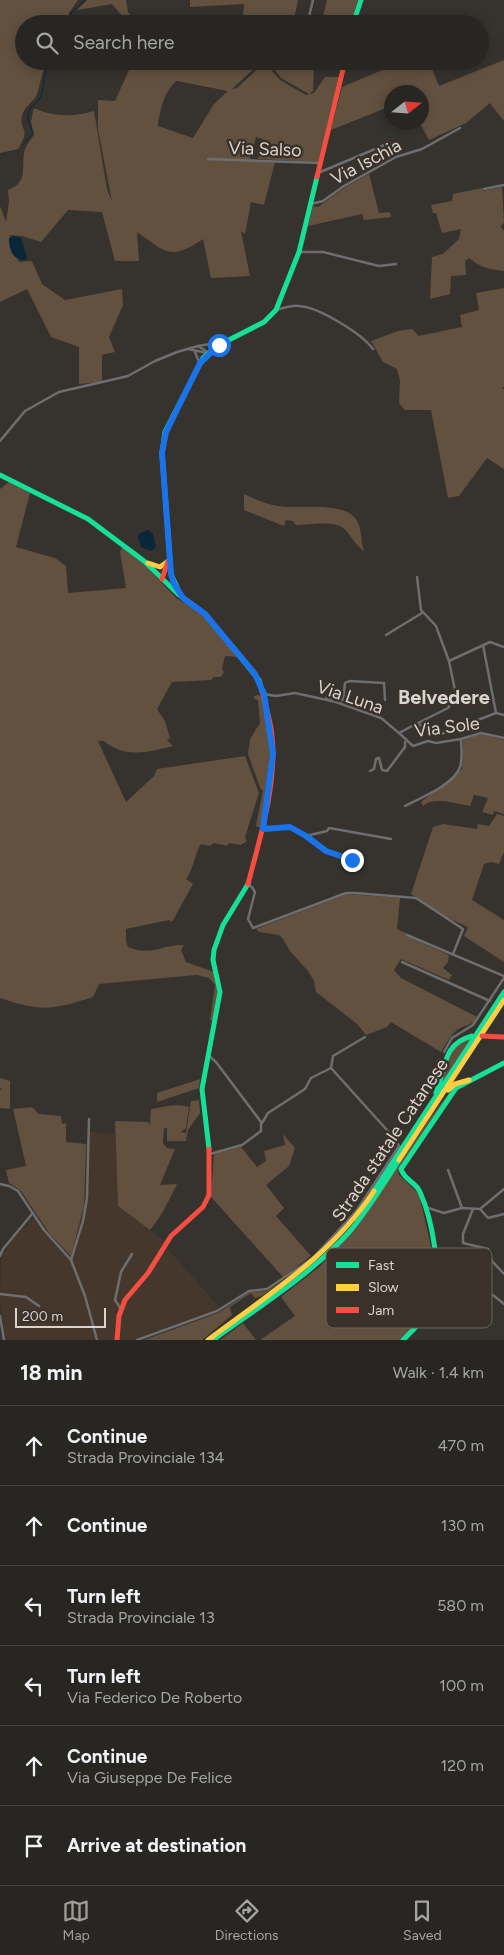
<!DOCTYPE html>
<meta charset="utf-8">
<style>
:root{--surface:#282622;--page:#302e2a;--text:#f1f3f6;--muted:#a5a5a5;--line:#444340;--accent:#a19c97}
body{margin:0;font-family:Figtree,sans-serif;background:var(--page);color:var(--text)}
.compass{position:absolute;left:384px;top:85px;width:45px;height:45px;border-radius:50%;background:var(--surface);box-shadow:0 2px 12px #0003;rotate:73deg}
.scale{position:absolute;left:15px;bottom:12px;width:91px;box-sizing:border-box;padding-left:5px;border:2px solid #dad5d0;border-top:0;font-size:14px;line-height:18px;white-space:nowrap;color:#dad5d0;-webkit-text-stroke:4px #3a322a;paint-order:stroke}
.stop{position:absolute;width:15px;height:15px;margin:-11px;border:4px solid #1a73e8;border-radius:50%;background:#fff}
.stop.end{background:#1a73e8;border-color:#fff;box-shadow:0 1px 5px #0008}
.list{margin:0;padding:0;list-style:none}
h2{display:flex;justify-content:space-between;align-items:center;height:65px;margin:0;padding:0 20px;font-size:21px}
h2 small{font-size:16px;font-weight:400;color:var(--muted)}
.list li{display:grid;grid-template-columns:32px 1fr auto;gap:15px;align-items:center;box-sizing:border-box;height:80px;padding:0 20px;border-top:1px solid var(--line)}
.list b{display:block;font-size:19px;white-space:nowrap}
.list p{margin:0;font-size:16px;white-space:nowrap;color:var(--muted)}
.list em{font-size:16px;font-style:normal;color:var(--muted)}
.icon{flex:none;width:28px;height:28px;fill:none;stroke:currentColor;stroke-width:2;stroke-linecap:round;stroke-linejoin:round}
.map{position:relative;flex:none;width:504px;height:1340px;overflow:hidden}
.search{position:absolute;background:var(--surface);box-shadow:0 2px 12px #0003;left:15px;right:15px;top:15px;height:55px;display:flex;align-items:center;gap:12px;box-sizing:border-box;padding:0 18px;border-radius:28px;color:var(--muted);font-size:19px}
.sheet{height:545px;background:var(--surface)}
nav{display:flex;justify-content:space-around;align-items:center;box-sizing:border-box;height:70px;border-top:1px solid var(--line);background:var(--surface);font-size:14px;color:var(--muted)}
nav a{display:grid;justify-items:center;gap:2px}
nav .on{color:var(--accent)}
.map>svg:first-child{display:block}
.commercial{fill:#45372c}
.green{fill:#62513f;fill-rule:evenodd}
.water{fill:#092738}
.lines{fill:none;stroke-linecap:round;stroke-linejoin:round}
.stream{stroke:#092738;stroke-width:1}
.street{stroke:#6d6e6f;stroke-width:2.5}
.fast{stroke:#16e098;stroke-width:5}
.slow{stroke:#ffcf43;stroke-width:5}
.jam{stroke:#f24e42;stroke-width:5}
.route{stroke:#1a73e8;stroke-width:6}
.labels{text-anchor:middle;stroke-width:5;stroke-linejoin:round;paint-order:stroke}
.street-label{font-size:18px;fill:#dad5d0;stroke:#3a322a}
.quarter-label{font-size:20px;font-weight:bold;fill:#dad5d0;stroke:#3a322a}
.key{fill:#3a322a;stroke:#6a635c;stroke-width:1}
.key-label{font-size:14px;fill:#dad5d0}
</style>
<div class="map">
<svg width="504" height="1340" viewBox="0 0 504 1340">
<rect width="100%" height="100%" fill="#36322e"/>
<path class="commercial" d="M 90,1132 L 115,1134 L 118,1206 L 164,1241 L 166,1247 L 220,1308 L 132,1340 L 6,1340 L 0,1302 L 1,1258 L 15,1236 L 36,1216 L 49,1233 L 71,1256 L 84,1206 L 86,1144 L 89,1144 Z"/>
<g class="green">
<path d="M 0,0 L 78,0 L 69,13 L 69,24 L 24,24 L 24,61 L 50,61 C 41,69 41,83 37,94 C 34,102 24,106 22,116 C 19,132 32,127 18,149 L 0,153 Z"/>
<path d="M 87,0 L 126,0 L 128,12 L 137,24 L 129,24 L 112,4 L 77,10 Z"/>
<path d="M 190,0 L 298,0 L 293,24 L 191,24 L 243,15 L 244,4 L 190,7 Z"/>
<path d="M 327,0 L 358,0 L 351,24 L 321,24 Z"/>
<path d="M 504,60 L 504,121 L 490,103 L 466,123 L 429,140 L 420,123 L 422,92 L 392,92 L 391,106 L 331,130 L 342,87 L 404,61 L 429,61 L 439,86 Z"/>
<path d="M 133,61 L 298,61 L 299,65 L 314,65 L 313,91 L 309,94 L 281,78 L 269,63 L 261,62 L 232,89 L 237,88 L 262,65 L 266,64 L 280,80 L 306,95 L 314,93 L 325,77 L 339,77 L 318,162 L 258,159 L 263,139 L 256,137 L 250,159 L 275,162 L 264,205 L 251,202 L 245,234 L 241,231 L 250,276 L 211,278 L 203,239 C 170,261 167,253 137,232 L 139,261 L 115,261 L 102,212 L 68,210 L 41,242 L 22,236 L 10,235 L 19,262 L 32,261 L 42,284 L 65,300 L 122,289 L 123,305 L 109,337 L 115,352 L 102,355 L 102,382 L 79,384 L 79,347 L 51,337 L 27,289 L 0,302 L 0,206 L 6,222 L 9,202 L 8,190 C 30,181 20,167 25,149 C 27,144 31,139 34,135 L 31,121 L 34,108 C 53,117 75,117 94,111 L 107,189 L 112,202 L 98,129 L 98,100 L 115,101 ZM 177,81 L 228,91 L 214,104 L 193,138 L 158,126 C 159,113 165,88 177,81 Z"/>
<path d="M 369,174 L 379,213 L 390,212 L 391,217 L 364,220 L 362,214 L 308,226 L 313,206 L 318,207 L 347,186 Z"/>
<path d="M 502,187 L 504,222 L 501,227 L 504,231 L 504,271 C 491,270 479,267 469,258 L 465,261 L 466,275 L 451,276 L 450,294 L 430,299 L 432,257 L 443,254 L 459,239 L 461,229 L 442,233 L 436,213 L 433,213 L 431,205 L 452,201 L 453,194 L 482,188 L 483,191 Z"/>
<path d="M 504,288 L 504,387 L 502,388 L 504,390 L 504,469 L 487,458 L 459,496 L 448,498 L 431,410 L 405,410 L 399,403 L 400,381 L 397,369 L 383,362 L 371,341 L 398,331 L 412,329 L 419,336 L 462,327 L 460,315 L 479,310 L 476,293 Z"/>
<path d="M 9,482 L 30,493 L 16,547 L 55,558 L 66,566 L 68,593 L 126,588 L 120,552 L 122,547 L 144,564 L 176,598 L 202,614 L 238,657 L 225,656 L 222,669 L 224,672 L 221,677 L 214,677 L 211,680 L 172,682 L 157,709 L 165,721 L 170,738 L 167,740 L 173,746 C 148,752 126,759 104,741 L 98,741 L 126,802 L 154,776 L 157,769 L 245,756 L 259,793 L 245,837 L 247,841 L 241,845 L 228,843 L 228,846 L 214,843 L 210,846 L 201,844 C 194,855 194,869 186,879 L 193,884 L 172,922 L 169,920 L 126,929 L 126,941 L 128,947 C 153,957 162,944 184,945 L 181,950 L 186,962 L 214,972 L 219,990 L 213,1021 L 210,1020 L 215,985 L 209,978 L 197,975 L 99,984 L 93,997 C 52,1010 41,1012 0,998 L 0,489 Z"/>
<path d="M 244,494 C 253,498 263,503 273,505 C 295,511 340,500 355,518 C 363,528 360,540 364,551 C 353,543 350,533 343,528 C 333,520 308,525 296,525 L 293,521 L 286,520 L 284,526 L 244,510 Z"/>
<path d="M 258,695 L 262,697 L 270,735 L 271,755 L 262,826 L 259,827 L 256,826 L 263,790 L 261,790 L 248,754 L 250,739 L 260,723 L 258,700 L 254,699 L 254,696 Z"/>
<path d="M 481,734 L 504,740 L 504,814 L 494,811 L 493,815 L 482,812 L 488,798 L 474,795 L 470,806 C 455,804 435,796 423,806 L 421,802 L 462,769 L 463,740 Z"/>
<path d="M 497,814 L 504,816 L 504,852 L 499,864 L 491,862 L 484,864 L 472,900 L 504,920 L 504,962 L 464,936 L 468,927 L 448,918 L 411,894 L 433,827 L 443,824 L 477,829 L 478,824 L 489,826 Z"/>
<path d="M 347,894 L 400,898 L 397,929 L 406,933 L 406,936 L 449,955 L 448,962 L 443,968 L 452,975 L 449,980 L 401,959 L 394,970 L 401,978 L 477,1017 C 472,1027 464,1024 457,1030 C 451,1035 446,1044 441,1052 L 391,1022 L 387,1027 L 366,1035 L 357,1024 L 316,992 L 314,981 L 308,971 L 290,951 L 283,939 L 279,935 L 259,932 L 256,929 Z"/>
<path d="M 471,1038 L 440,1086 L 451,1049 L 455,1043 Z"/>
<path d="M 0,1078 L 10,1081 L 10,1109 L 0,1108 Z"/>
<path d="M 200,1079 L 199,1088 L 157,1102 L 157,1093 Z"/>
<path d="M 455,1085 L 398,1170 L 399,1175 L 419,1194 L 433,1255 L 432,1298 L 412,1330 L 400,1340 L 260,1340 L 295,1316 L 281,1297 L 319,1267 L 356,1228 L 432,1115 Z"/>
<path d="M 199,1100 L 200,1113 L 188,1130 L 186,1141 L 167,1141 L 167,1128 L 164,1128 L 163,1143 L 167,1148 L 175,1149 L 160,1185 L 177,1184 C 168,1202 163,1214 150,1230 L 118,1206 L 115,1121 L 148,1122 L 150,1125 L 151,1109 C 165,1107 174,1103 189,1107 L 186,1128 L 181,1132 L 186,1133 L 191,1101 Z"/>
<path d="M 32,1107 L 39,1114 L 61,1116 L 62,1124 L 66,1123 L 66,1142 L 86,1144 L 84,1206 L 71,1256 L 49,1233 L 21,1191 L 9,1183 L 6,1170 L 26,1166 L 13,1109 Z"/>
<path d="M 283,1134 L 295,1148 L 289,1166 L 266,1185 L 284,1208 L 276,1216 L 311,1256 L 283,1277 L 211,1197 L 214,1154 L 241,1147 L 257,1167 L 266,1161 L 264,1151 L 285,1145 Z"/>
<path d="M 306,1266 L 262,1296 L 255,1298 L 251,1293 L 230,1307 L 232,1315 L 202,1340 L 144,1340 L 218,1313 L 250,1292 L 267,1291 Z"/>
<path d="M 243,1323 L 256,1340 L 220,1340 Z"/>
</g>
<g class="water">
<path d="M 14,236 L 21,238 L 27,257 L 26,260 C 13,261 9,250 9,238 Z"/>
<path d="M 148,530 L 153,534 L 156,547 L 151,551 L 141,547 L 138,537 L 140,533 Z"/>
</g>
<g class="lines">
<g class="stream">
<path d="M 71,24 L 71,13 L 85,0"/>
<path d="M 23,145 L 33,133 C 31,128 28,123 28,117 C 29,104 35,106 40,98 C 46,86 41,68 54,61"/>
<path d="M 0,1089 L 1,1089"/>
</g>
<g class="street">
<path d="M 309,17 L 313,0"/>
<path d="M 208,159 L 321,163"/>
<path d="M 318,173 L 387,144"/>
<path d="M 484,189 L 504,185"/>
<path d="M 311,204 L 323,201 L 344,186 L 396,157 L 422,149 L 460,128"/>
<path d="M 299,252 L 323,252 L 379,266 L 396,264"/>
<path d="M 276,310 C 283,308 292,305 299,306 C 319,307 362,334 373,349"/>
<path d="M 198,346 L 209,353"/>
<path d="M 188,349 L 207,353"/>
<path d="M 195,352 L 199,362"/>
<path d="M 0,441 L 25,411 L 59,392 L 128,376 L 155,361 L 177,352 L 198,346 L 222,342"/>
<path d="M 417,577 L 421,610 L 436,626 L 449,661 L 456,695 L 448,708 L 418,723"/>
<path d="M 386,635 L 422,613"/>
<path d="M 483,645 L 496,713"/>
<path d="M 449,661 L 490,642 L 504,647"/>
<path d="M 264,694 L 276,696 L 295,693 L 336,702 L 381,718 L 399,733 L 418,723 L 430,733 L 436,736 L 496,713 L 504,715"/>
<path d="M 326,698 L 343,700 L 345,683 L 349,681 L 384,683 L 385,700"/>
<path d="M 399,733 L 413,746 L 428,741 L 436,743 L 461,739 L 481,733 L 504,738"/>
<path d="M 370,771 L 374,769 L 376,759 L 379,758 L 382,770 L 387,771 L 405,747 L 405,742"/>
<path d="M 405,806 C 420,798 454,785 460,767 C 463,759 461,748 461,739"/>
<path d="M 263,829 L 290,827 L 306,836 L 327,831 L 329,828 L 391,839"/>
<path d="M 306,836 L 325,851 L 352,860 L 355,863"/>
<path d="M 248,885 L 252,887 L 255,892 L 248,919 L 253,928 L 346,893 L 355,893 L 416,898 L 463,929 L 453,954"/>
<path d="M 407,935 L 504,976"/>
<path d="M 402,962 L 490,1001"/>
<path d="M 444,1052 L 452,1038 L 473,1025 L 504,978"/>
<path d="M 209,1056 L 216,1062 L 261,1122 L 261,1131 L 242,1145 L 210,1154"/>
<path d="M 331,1068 L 333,1056 L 365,1037"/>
<path d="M 262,1123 L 268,1113 L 305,1089 L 311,1078 L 331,1068"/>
<path d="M 448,1170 L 462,1208"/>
<path d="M 0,1184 L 9,1186 L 18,1191 L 44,1230 L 71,1260 L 85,1296 L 97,1340"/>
<path d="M 425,1207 L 444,1213 L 462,1208 L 480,1209 L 504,1189"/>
<path d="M 473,1209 L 463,1234 L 463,1243 L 488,1249 L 492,1261 L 504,1274"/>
<path d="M 480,1209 L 488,1218 L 504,1214"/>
<path d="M 0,1256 L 3,1249 L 32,1214"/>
<path d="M 71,1260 L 83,1221 L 87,1198 L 89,1119"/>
<path d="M 0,1294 L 26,1297 L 39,1306"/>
<path d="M 121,1309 L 115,1300 L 121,1272 L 132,1254"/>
<path d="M 427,1311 L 431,1312 C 467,1290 462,1268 504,1304"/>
<path d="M 0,1316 L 4,1340"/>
<path d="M 137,1340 L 217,1311 L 249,1291 L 267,1289 L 313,1258 L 357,1210 L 399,1146 L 396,1140 L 331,1068"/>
</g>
<g class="fast">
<path d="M 353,24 L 361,0"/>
<path d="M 0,475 L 88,519 L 144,561 L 178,594 L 205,614 L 259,680 L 262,691"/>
<path d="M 180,594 L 171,574 L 162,453 L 165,432 L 203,358 L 219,345 L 264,322 L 276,310 L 299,252 L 317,177"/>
<path d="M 436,1093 C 446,1068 442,1044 472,1036"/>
<path d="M 209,1149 L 202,1089 L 220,992 L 213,960 L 214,950 L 223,925 L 248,884"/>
<path d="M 374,1191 L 504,992"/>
<path d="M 213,1340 C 260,1306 312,1274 351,1230 C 369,1208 384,1184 399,1160"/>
<path d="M 403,1340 C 415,1329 427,1315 433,1299 C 442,1271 432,1219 420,1192 C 416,1182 404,1180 401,1169 L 456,1088 L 504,1063"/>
</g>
<g class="slow">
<path d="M 148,563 L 160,567 L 167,562"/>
<path d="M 448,1090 L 455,1084 L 469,1080"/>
<path d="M 399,1160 L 504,1000"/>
<path d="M 208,1340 C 268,1295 333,1254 374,1191"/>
</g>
<g class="jam">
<path d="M 317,177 L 345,61"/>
<path d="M 162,579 L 168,561"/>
<path d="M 248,884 C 260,838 277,784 272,736 C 271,721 265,705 262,691"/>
<path d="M 482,1036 L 504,1037"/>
<path d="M 117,1340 L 119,1316 L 125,1300 L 148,1273 L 171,1236 L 203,1207 L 209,1195 L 209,1149"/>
</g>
</g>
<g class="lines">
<path class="route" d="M 219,345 L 200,363 L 166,432 L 162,453 L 171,574 L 174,584 L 183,598 L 205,614 L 255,674 L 264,694 L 273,754 L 263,829 L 290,827 L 306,836 L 326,851 L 352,860"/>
</g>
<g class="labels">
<g class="street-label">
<text transform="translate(265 149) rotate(2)" y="6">Via Salso</text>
<text transform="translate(366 162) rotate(-28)" y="6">Via Ischia</text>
<text transform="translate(350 697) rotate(19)" y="6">Via Luna</text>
<text transform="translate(447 727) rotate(-7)" y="6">Via Sole</text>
<text transform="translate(390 1140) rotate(-56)" y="6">Strada statale Catanese</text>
</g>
<g class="quarter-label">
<text x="444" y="704">Belvedere</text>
</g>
</g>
<rect x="326" y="1248" width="166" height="80" rx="8" class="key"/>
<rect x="336" y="1262" width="23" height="6" fill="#16e098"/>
<rect x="336" y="1284" width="23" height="7" fill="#ffcf43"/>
<rect x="336" y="1307" width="23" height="6" fill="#f24e42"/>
<g class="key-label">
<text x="368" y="1270">Fast</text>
<text x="368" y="1292">Slow</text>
<text x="368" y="1315">Jam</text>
</g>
</svg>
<svg class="compass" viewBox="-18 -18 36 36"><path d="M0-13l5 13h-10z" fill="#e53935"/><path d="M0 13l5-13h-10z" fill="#a5a5a5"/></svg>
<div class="scale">200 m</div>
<div class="stop" style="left:219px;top:345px"></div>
<div class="stop end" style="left:352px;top:860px"></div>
<div class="search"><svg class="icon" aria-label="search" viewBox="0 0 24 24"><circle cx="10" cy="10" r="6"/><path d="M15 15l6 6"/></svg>Search here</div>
</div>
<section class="sheet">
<h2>18 min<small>Walk · 1.4 km</small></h2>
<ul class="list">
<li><svg class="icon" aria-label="ahead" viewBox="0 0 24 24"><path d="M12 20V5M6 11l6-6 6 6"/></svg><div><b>Continue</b><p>Strada Provinciale 134</p></div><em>470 m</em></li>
<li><svg class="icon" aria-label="ahead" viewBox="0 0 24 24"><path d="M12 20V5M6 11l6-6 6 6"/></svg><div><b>Continue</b></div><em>130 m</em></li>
<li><svg class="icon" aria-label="left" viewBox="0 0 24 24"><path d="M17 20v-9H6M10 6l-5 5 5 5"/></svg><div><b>Turn left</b><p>Strada Provinciale 13</p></div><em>580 m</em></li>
<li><svg class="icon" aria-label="left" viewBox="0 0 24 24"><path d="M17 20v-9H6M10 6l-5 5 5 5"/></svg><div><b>Turn left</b><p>Via Federico De Roberto</p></div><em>100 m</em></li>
<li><svg class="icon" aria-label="ahead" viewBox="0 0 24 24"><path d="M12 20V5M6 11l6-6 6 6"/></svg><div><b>Continue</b><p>Via Giuseppe De Felice</p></div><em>120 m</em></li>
<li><svg class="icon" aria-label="arrive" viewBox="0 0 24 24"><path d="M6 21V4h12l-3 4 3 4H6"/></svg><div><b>Arrive at destination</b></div></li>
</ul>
</section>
<nav>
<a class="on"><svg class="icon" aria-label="map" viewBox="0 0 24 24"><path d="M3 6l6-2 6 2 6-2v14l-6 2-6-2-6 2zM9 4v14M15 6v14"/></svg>Map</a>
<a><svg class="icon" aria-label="directions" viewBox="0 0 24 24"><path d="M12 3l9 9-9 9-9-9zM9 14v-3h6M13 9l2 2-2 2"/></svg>Directions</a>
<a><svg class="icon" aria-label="saved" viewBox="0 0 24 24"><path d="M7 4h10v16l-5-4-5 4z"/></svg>Saved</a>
</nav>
